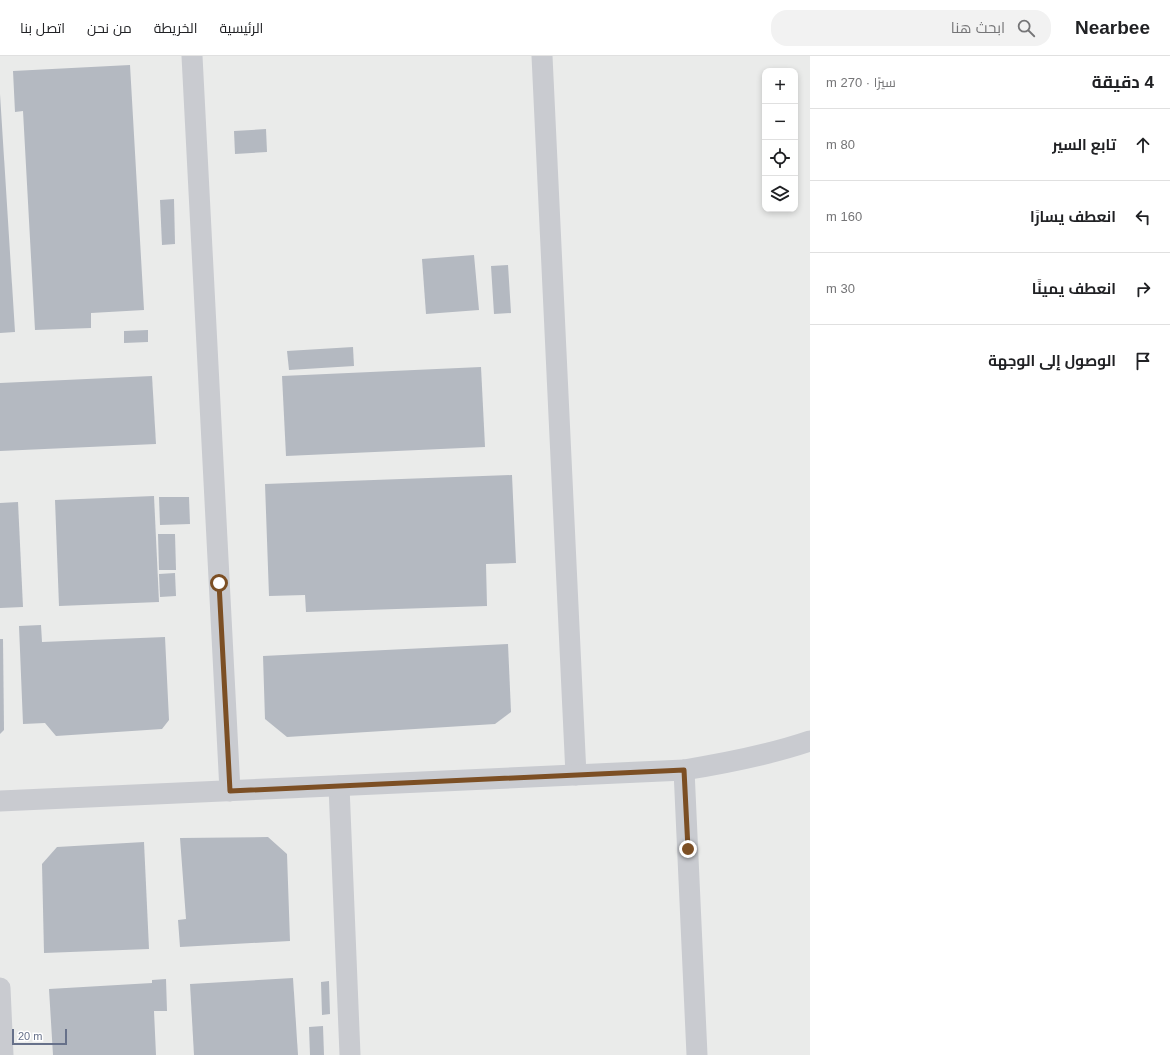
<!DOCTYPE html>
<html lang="ar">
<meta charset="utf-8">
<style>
:root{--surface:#fff;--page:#f2f2f2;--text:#202124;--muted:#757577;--line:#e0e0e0}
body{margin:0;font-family:Helvetica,Cairo,sans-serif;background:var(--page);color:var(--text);direction:rtl}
.controls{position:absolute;right:12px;top:12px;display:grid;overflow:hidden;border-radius:8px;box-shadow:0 2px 6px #0003}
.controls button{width:36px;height:36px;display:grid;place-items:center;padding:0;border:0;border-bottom:1px solid var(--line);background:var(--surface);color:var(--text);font:20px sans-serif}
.scale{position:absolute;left:12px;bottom:10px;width:55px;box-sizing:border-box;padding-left:4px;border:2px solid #67718a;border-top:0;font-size:11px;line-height:14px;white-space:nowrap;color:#67718a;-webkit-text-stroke:3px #fff;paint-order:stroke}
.stop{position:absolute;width:12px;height:12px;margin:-9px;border:3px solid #7c4f24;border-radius:50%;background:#fff}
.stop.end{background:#7c4f24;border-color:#fff;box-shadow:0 1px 4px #0008}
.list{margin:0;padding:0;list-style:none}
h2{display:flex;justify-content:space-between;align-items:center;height:52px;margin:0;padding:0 16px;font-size:17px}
h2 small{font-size:13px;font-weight:400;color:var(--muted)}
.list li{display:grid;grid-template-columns:26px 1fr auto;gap:12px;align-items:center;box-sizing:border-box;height:72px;padding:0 16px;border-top:1px solid var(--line)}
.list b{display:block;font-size:15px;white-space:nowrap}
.list em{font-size:13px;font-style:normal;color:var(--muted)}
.icon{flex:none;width:22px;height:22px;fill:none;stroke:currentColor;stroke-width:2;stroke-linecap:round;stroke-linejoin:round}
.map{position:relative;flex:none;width:810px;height:999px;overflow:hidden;direction:ltr}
header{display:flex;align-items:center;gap:24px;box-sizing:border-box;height:56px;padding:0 20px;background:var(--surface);border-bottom:1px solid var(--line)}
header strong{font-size:19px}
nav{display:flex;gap:22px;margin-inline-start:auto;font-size:14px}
.search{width:280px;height:36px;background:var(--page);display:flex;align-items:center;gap:10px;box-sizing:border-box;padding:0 14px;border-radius:16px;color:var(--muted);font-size:15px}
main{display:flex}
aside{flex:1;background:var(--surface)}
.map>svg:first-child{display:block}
.built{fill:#eaebea;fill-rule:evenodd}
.building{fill:#b4b9c1}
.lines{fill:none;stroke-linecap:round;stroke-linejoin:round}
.minor{stroke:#c9cbd0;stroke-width:21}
.route{stroke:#7c4f24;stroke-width:5}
</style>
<header>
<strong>Nearbee</strong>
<div class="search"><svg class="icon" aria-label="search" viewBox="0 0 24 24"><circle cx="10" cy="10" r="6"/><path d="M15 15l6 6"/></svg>ابحث هنا</div>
<nav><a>الرئيسية</a><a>الخريطة</a><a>من نحن</a><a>اتصل بنا</a></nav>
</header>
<main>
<aside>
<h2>4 دقيقة<small>سيرًا · 270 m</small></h2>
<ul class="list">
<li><svg class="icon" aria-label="ahead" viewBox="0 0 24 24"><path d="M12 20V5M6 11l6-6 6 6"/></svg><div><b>تابع السير</b></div><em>80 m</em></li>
<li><svg class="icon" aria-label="left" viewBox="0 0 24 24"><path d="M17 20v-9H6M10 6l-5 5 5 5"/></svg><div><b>انعطف يسارًا</b></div><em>160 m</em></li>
<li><svg class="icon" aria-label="right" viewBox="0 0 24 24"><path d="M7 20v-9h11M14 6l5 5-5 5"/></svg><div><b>انعطف يمينًا</b></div><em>30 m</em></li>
<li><svg class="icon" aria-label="arrive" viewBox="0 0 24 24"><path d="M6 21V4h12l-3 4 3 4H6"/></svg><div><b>الوصول إلى الوجهة</b></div></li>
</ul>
</aside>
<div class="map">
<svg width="810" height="999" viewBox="0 0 810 999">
<rect width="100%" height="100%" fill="#f9faf7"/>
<path class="built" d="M 0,0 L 810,0 L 810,999 L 0,999 ZM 765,15 L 795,15 L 795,153 L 765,153 Z"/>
<g class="building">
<path d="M 130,9 L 144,254 L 91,257 L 91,272 L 35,274 L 23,55 L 15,56 L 13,15 Z"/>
<path d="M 0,38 L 15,276 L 0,277 Z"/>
<path d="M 266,73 L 267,96 L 235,98 L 234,75 Z"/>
<path d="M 174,143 L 175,188 L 162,189 L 160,144 Z"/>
<path d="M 474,199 L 479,254 L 426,258 L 422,203 Z"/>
<path d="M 508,209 L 511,257 L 494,258 L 491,210 Z"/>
<path d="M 148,274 L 148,286 L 124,287 L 124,275 Z"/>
<path d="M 353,291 L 354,310 L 289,314 L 287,295 Z"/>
<path d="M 481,311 L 485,391 L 286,400 L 282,320 Z"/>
<path d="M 152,320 L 156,388 L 0,395 L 0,327 Z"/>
<path d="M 512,419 L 516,507 L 486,508 L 487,550 L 306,556 L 305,539 L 269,540 L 265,428 Z"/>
<path d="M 154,440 L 159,546 L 59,550 L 55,444 Z"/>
<path d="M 159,441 L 189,441 L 190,468 L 160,469 Z"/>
<path d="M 18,446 L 23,551 L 0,552 L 0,447 Z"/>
<path d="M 158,478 L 175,478 L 176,514 L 159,514 Z"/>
<path d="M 175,517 L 176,540 L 160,541 L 159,518 Z"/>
<path d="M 41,569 L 42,586 L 165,581 L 169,664 L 162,673 L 56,680 L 45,667 L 23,668 L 19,570 Z"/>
<path d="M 0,583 L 3,583 L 4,674 L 0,678 Z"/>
<path d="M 508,588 L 511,656 L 495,668 L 287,681 L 265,663 L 263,600 Z"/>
<path d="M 268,781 L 287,798 L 290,885 L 180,891 L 178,864 L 186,863 L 180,782 Z"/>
<path d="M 144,786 L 149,893 L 44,897 L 42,808 L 57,791 Z"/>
<path d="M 293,922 L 298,999 L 194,999 L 190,928 Z"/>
<path d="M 166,923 L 167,955 L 154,955 L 156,999 L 53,999 L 49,933 L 152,927 L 152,924 Z"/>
<path d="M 329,925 L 330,958 L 322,959 L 321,926 Z"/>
<path d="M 323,970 L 324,999 L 310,999 L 309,971 Z"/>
</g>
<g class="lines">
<g class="minor">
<path d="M 192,0 L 230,735"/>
<path d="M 542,0 L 576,719"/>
<path d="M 684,714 L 697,999"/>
<path d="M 339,730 L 350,999"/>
<path d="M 0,745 L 684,714 C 727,707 769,699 810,685"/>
<path d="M 0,932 L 3,999"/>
</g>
</g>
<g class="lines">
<path class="route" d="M 219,527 L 230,735 L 684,714 L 688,793"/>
</g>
</svg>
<div class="controls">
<button>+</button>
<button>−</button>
<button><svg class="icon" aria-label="locate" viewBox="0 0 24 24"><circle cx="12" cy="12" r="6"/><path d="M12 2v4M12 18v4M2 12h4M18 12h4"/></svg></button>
<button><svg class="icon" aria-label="layers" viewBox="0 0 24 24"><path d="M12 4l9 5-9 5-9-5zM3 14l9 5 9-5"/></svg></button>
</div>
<div class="scale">20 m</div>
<div class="stop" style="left:219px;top:527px"></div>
<div class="stop end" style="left:688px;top:793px"></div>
</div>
</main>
